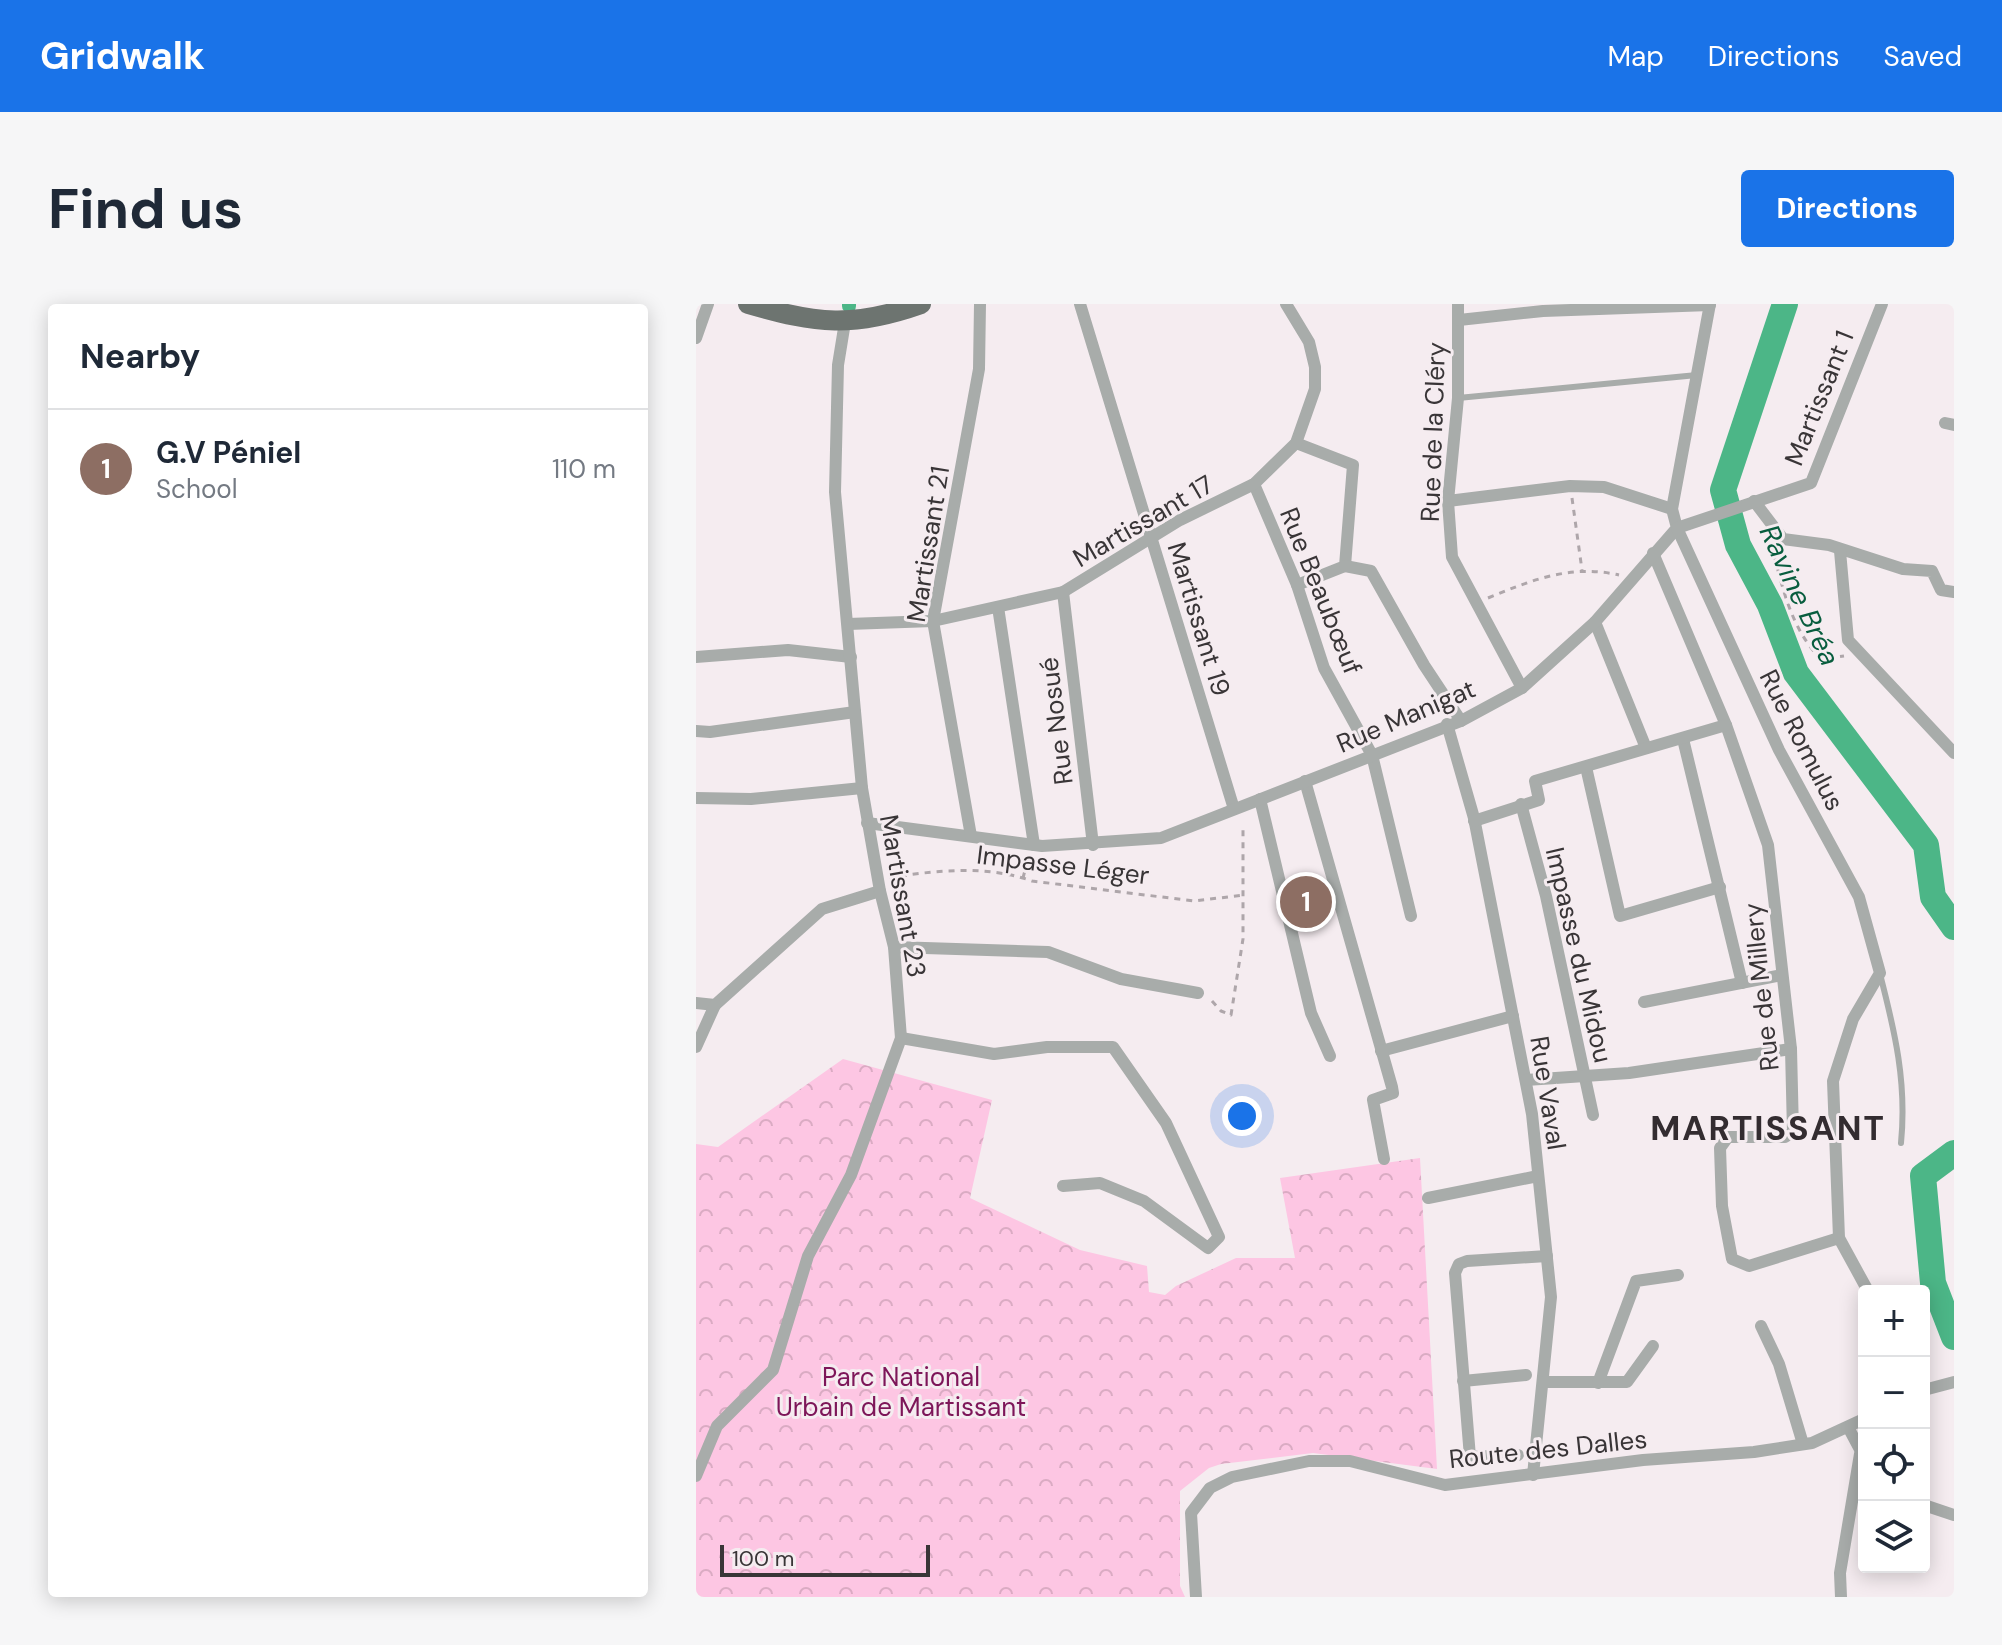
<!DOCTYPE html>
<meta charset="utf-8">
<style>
:root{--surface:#fff;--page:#f6f6f7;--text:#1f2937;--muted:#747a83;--line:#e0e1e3;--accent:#1a73e8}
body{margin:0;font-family:"DM Sans",sans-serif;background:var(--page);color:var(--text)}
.controls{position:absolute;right:24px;bottom:24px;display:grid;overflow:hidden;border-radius:8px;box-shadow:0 4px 20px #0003}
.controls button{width:72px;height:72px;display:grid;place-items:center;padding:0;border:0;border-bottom:2px solid var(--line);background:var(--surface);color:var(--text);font:40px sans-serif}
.scale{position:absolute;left:24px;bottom:20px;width:210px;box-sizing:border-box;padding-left:8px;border:4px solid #393537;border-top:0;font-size:22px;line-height:28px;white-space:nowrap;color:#393537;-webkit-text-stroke:6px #f5ecf0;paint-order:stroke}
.you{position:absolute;left:546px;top:812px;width:28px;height:28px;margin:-20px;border:6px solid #fff;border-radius:50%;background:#1a73e8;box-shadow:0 0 0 12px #1a73e833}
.badge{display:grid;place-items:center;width:52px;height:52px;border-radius:50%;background:var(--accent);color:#fff;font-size:26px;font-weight:700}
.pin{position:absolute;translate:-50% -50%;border:4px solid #fff;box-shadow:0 2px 8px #0006}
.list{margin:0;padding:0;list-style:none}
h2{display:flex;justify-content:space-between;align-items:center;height:104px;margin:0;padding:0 32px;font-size:34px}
h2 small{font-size:26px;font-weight:400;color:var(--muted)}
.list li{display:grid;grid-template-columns:52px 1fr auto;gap:24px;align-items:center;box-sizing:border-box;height:120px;padding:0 32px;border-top:2px solid var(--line)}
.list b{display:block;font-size:30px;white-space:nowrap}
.list p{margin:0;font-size:26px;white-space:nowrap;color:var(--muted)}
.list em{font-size:26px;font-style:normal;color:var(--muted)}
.icon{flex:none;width:44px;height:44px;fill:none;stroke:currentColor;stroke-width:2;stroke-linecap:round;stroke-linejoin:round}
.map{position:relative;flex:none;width:1258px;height:1293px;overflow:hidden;border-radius:8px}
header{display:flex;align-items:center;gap:48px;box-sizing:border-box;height:112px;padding:0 40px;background:var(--accent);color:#fff}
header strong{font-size:38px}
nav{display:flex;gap:44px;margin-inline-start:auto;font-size:28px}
.intro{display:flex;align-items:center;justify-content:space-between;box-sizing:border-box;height:192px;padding:0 48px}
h1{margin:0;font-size:56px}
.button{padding:20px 36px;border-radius:8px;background:var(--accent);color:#fff;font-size:28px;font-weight:700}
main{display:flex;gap:48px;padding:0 48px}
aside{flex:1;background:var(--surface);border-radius:8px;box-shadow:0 4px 20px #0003}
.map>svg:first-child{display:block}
.forest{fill:url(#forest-crowns)}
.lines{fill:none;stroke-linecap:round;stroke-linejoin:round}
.canal{stroke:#4cb687;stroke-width:14}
.river{stroke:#4cb687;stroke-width:26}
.path{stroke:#aea6aa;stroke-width:3;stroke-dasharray:6 6;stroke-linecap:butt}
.service{stroke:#a8acaa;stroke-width:6}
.minor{stroke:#a8acaa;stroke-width:12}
.primary{stroke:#6d7470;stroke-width:20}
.labels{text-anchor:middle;stroke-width:6;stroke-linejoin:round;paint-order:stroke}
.street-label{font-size:26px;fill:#393537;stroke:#f5ecf0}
.park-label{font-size:26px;fill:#7d1659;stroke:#f5ecf0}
.water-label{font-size:28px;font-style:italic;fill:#085d3e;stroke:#f5ecf0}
.district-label{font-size:34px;font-weight:bold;letter-spacing:2px;fill:#332c30;stroke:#f5ecf0}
</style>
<header>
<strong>Gridwalk</strong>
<nav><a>Map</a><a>Directions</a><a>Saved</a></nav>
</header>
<div class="intro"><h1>Find us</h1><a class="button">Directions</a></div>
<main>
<aside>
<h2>Nearby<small></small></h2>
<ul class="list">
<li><span class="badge" style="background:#8d6e63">1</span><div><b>G.V Péniel</b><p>School</p></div><em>110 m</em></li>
</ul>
</aside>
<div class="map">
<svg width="1258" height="1293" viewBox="0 0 1258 1293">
<defs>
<pattern id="forest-crowns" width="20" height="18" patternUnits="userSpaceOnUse" patternTransform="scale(2)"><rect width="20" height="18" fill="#fdc6e3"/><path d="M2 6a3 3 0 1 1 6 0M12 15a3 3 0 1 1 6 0" fill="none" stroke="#daabc3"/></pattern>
</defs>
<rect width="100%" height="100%" fill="#f5ecf0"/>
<path class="forest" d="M 147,755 L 296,796 L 274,894 L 384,946 L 451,962 L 453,988 L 469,991 L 480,982 L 540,954 L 599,954 L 584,874 L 724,854 L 741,1165 L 617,1149 L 525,1160 L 513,1164 L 484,1187 L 484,1282 L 489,1293 L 0,1293 L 0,840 L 22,843 Z"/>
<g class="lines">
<path class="canal" d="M 153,0 L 153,2"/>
<g class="river">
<path d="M 1089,0 L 1027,186 L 1042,241 L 1074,301 L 1100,369 L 1230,541 L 1237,593 L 1258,623"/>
<path d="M 1258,849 L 1227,872 L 1237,979 L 1258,1033"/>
</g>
<g class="path">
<path d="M 876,194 L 886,266"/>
<path d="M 1076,242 C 1086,283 1095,325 1125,355 L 1148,352"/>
<path d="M 792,294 C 836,276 875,260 923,271"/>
<path d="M 193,574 C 240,566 291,561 336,577 L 498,597 L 548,591"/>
<path d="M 327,574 L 333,551"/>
<path d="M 516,697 L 525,707 L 535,711 L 547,635 L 547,526"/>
</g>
<g class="service">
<path d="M 762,94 L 1001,71"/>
<path d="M 1184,670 C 1199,728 1211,779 1205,839"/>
</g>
<g class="minor">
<path d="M 384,0 L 538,505"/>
<path d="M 762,0 L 762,94 L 752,197 L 756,253 L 826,384"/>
<path d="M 763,16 L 847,7 L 1014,1"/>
<path d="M 0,34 L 12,0"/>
<path d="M 1249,119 L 1258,121"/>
<path d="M 600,139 L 657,161 L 649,262 L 601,281"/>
<path d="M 558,180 L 601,281 L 628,364 L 676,451 L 715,612"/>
<path d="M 752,197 L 874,182 L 908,183 L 976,205"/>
<path d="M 1058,197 L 1087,235 L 1133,241 L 1207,265 L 1236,267 L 1245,286 L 1258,288"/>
<path d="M 1144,247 L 1152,336 L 1258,449"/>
<path d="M 957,249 L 1030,421 L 1072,541 L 1095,745 L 1097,828 L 1089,833 L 1032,833 L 1024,844 L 1026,902 L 1036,955 L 1053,962 L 1143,934"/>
<path d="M 649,262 L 675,267 L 728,361 L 765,417"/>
<path d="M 367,288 L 397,541"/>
<path d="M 302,303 L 338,541"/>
<path d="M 899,318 L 950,444"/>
<path d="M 152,320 L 237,317 L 367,288 L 484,216 L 558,180 L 600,139 L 619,85 L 619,63 L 613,38 L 590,0"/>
<path d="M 0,353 L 92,346 L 155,353"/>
<path d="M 751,420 L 778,514 L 836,810 L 855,993 L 837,1171"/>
<path d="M 0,427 L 14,428 L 159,408"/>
<path d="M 987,435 L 1046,679"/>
<path d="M 890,463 L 924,612 L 1024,583"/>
<path d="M 609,477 L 696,783 L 697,789 L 677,796 L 688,855"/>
<path d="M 0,494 L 55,495 L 166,484"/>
<path d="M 564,495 L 615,709 L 634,752"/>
<path d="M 825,500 L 850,592 L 897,811"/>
<path d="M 778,517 L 843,496 L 839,477 L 1030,421"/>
<path d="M 171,519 L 346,542 L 465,534 L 765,417 L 826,384 L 899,318 L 981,224 L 976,205 L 1014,0"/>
<path d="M 275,532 L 237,317 L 283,65 L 284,0"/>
<path d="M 198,643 L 352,648 L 425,675 L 502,689"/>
<path d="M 948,698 L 1086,671"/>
<path d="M 0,699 L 19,701 L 126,605 L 184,587"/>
<path d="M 205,734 L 298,750 L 351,743 L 417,743 L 470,819 L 523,933 L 512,944 L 448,897 L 404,879 L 367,882"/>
<path d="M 0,743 L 19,701"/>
<path d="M 685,747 L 817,712"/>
<path d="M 830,776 L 933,769 L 1095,745"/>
<path d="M 732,894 L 842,872"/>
<path d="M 1172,987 L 1143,934 L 1137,777 L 1157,715 L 1184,669 L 1163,593 L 1083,446 L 981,224 L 1115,179 L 1186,0"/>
<path d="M 1065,1022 L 1083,1060 L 1107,1140"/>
<path d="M 767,1077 L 830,1071"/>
<path d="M 847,1078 L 931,1078 L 957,1042"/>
<path d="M 902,1079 L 940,977 L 982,971"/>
<path d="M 1228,1086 L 1258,1078"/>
<path d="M 1152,1123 L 1168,1153"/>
<path d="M 822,1151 L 774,1153 L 759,969 L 763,960 L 771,957 L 851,952"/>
<path d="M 0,1172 L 21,1122 L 77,1066 L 112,952 L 155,871 L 205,734 L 198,643 L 184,587 L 166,484 L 139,188 L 142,61 L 149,18"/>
<path d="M 1228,1201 L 1258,1211"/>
<path d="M 500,1293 L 495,1209 L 514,1184 L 536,1173 L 613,1157 L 654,1157 L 749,1181 L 947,1156 L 1058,1148 L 1116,1139 L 1168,1115"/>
<path d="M 1145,1293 L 1144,1269 L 1164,1150"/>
</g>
<path class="primary" d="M 52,0 C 121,20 157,24 225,0"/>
</g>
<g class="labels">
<g class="street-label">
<text transform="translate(1123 94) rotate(-68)" y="9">Martissant 1</text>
<text transform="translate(737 128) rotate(-88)" y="9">Rue de la Cléry</text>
<text transform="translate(447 217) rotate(-30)" y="9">Martissant 17</text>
<text transform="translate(232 240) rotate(-81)" y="9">Martissant 21</text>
<text transform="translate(625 287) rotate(68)" y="9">Rue Beaubœuf</text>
<text transform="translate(503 315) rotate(73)" y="9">Martissant 19</text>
<text transform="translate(710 412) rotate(-23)" y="9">Rue Manigat</text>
<text transform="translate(360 417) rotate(-97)" y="9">Rue Nosué</text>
<text transform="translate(1106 436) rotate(63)" y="9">Rue Romulus</text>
<text transform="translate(367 561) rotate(7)" y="9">Impasse Léger</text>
<text transform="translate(207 592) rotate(80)" y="9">Martissant 23</text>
<text transform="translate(883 651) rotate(77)" y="9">Impasse du Midou</text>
<text transform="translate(1065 683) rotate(-96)" y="9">Rue de Millery</text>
<text transform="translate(852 789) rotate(81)" y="9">Rue Vaval</text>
<text transform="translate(852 1145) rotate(-6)" y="9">Route des Dalles</text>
</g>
<g class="park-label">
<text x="205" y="1082">Parc National<tspan x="205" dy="30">Urbain de Martissant</tspan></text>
</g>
<g class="water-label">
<text transform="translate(1104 291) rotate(65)" y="10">Ravine Bréa</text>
</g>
<g class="district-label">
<text x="1072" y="836">MARTISSANT</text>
</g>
</g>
</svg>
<div class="controls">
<button>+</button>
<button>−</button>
<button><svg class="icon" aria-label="locate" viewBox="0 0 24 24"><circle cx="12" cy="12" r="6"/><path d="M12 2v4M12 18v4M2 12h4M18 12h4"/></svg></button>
<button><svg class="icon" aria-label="layers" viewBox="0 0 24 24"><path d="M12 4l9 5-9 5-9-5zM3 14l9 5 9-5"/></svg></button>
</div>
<div class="scale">100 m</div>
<div class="you"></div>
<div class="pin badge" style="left:610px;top:598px;background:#8d6e63">1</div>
</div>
</main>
